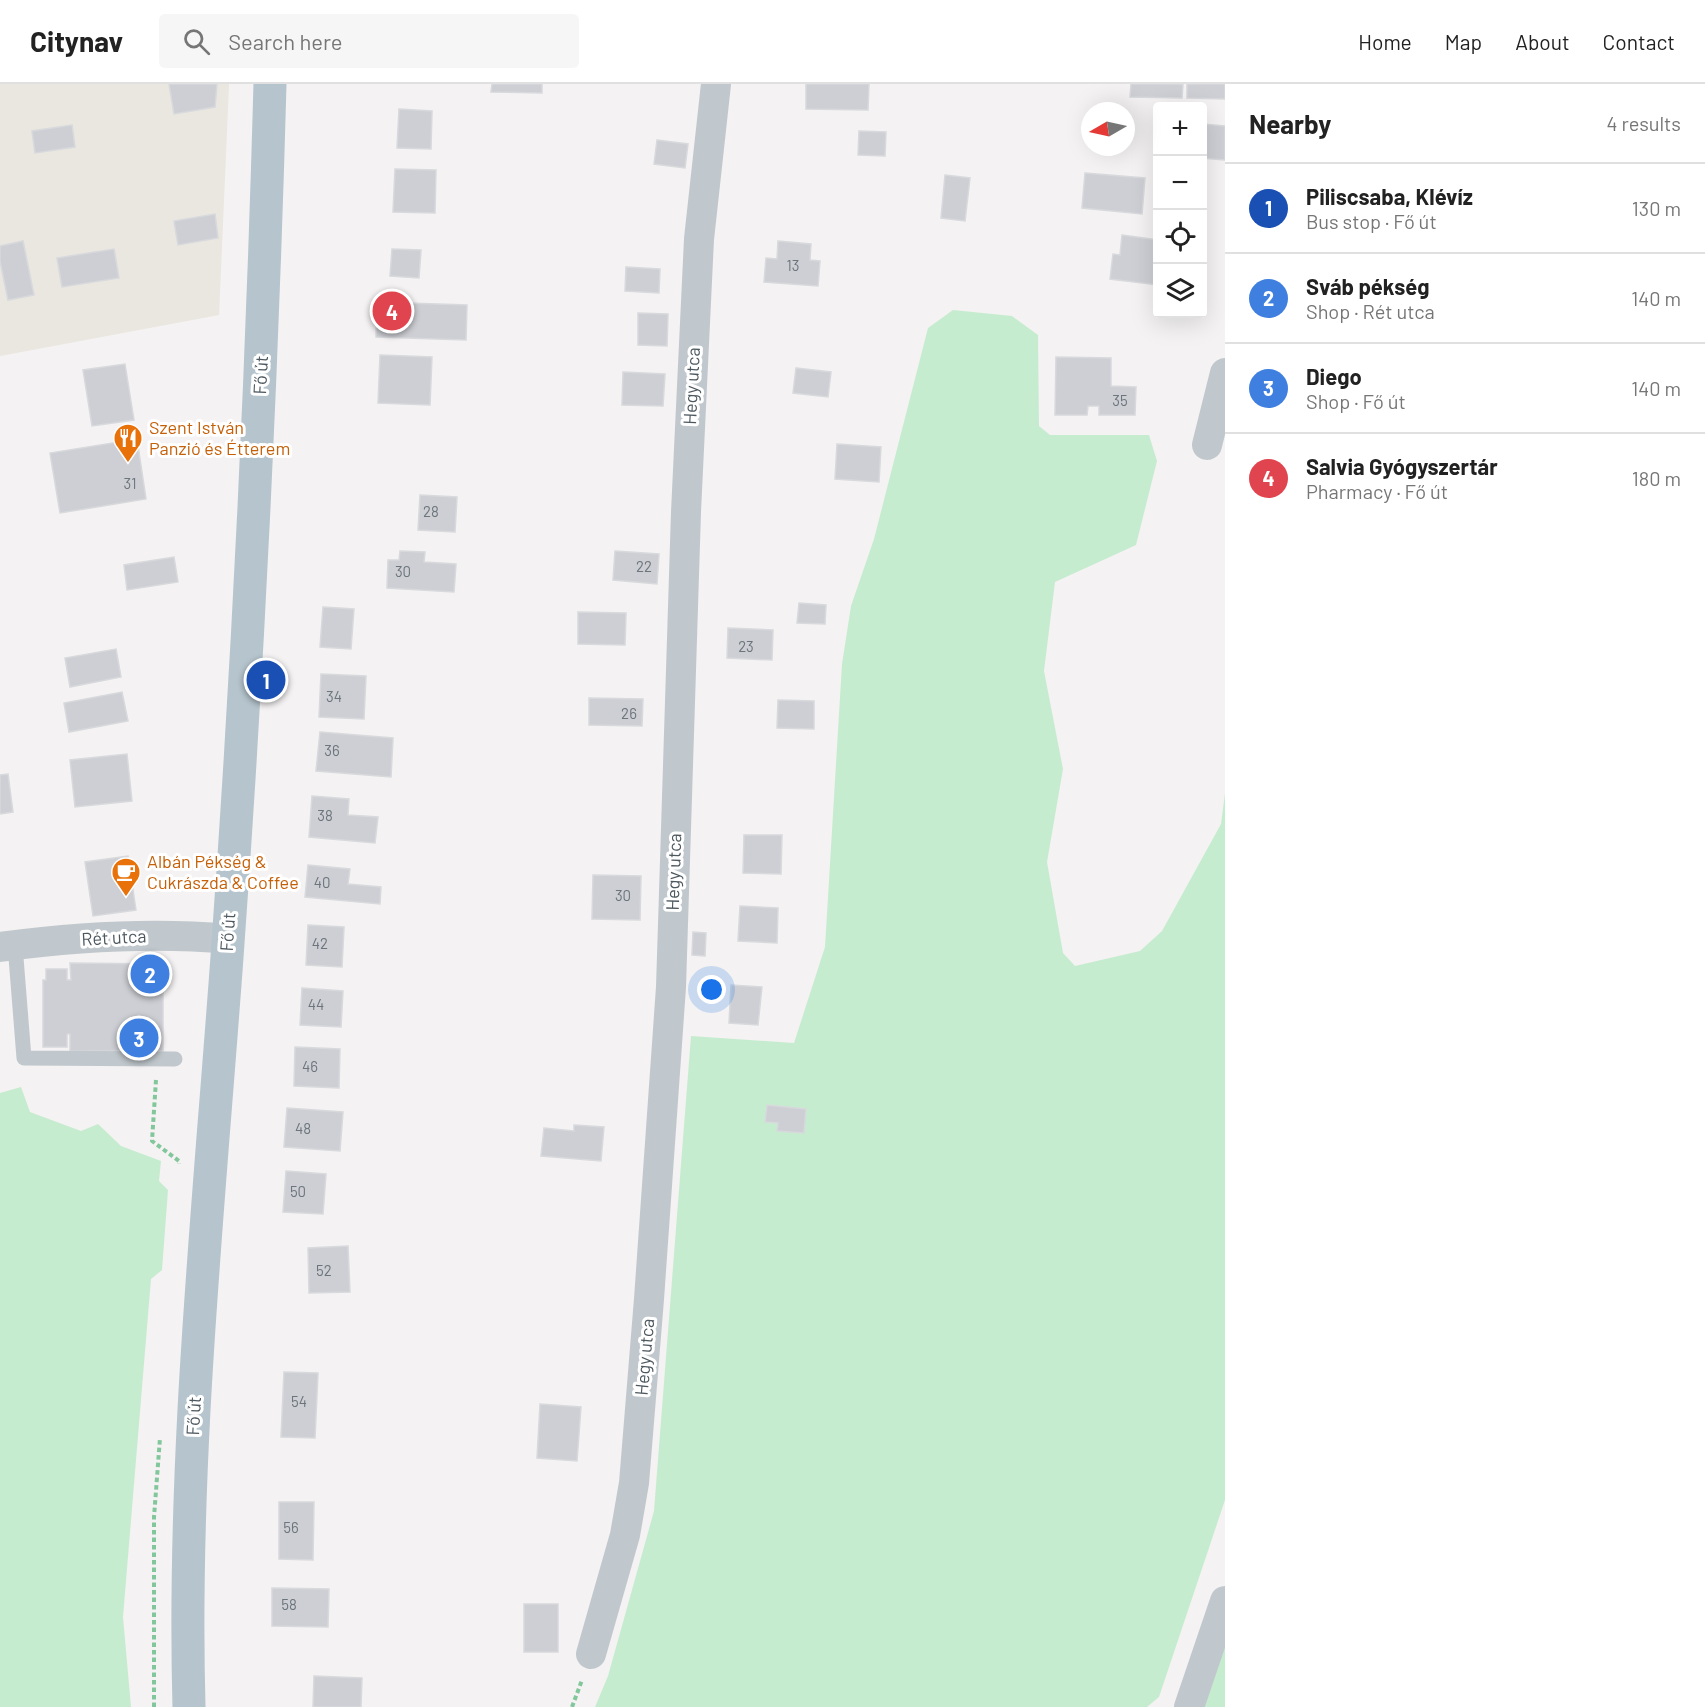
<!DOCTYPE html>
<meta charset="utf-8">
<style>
:root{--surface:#fff;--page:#f6f6f6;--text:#222;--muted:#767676;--line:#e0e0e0;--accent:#0b8043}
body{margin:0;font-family:Barlow,sans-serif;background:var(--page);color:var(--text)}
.controls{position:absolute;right:18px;top:18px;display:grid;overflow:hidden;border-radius:6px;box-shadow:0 6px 24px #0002}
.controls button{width:54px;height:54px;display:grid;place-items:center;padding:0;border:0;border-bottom:2px solid var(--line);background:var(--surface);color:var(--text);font:30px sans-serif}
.compass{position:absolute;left:1081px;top:18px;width:54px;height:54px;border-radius:50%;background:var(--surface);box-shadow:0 6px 24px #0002;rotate:261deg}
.you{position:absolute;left:712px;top:906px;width:21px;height:21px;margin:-15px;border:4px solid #fff;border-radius:50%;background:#1a73e8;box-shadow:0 0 0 9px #1a73e833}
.badge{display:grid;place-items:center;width:39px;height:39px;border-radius:50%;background:var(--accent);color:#fff;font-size:20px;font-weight:700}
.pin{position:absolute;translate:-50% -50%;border:3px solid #fff;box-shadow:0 2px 6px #0006}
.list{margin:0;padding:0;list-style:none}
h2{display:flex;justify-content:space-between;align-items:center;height:78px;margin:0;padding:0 24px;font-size:26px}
h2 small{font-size:20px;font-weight:400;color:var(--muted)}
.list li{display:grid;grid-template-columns:39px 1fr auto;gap:18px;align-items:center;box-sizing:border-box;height:90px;padding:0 24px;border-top:2px solid var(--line)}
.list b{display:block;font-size:22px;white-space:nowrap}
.list p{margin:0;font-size:20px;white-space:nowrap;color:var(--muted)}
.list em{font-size:20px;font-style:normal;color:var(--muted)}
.icon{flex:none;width:33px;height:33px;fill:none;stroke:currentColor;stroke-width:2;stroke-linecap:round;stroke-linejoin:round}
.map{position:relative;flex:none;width:1225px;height:1623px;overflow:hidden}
header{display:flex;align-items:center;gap:36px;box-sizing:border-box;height:84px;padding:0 30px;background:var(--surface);border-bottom:2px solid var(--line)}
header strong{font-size:28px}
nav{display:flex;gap:33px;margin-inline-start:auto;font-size:21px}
.search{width:420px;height:54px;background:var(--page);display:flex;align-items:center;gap:15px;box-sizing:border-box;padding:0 21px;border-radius:6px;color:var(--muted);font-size:22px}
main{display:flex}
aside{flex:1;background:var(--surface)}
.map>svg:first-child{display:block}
.commercial{fill:#eae6e0}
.green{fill:#c6ecd0}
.building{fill:#cdcfd4;stroke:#d7d9dc;stroke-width:1.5}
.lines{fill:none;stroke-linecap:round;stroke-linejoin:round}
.path{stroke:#82c79c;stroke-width:4;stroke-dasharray:4.5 3;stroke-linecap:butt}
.service{stroke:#c0c8cd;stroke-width:15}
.minor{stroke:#c0c8cd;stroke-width:30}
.primary{stroke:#b5c4cd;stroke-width:33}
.labels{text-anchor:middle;stroke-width:6;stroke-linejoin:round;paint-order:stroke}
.number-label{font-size:15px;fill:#6c757c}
.street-label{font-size:18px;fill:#4c575e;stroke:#fff}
.food-label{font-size:18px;fill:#c56008;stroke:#fff;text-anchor:start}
</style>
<header>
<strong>Citynav</strong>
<div class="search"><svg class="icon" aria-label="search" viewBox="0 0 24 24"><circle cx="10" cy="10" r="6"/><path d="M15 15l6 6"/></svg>Search here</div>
<nav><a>Home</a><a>Map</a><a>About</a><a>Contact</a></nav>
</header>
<main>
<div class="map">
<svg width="1225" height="1623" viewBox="0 0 1225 1623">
<rect width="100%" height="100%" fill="#f4f2f2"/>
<path class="commercial" d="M 0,0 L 229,0 L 219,231 L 0,272 Z"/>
<g class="green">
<path d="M 953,226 L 1012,232 L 1038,251 L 1039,342 L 1050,351 L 1149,351 L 1157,377 L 1136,461 L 1055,498 L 1044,587 L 1063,685 L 1047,778 L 1063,869 L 1075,882 L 1140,867 L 1162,847 L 1221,740 L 1225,709 L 1225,1416 L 1159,1613 L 1147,1623 L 595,1623 L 608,1592 L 654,1427 L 691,952 L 794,959 L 825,863 L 842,580 L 851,522 L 874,455 L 928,244 Z"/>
<path d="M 21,1003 L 30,1028 L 81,1047 L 98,1040 L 121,1062 L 161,1077 L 159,1097 L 168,1106 L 162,1186 L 151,1195 L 123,1533 L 131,1623 L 0,1623 L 0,1009 Z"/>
<path d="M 1225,1517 L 1225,1623 L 1189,1623 Z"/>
</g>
<g class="building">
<path d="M 169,0 L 217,0 L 215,23 L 174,30 Z"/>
<path d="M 492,0 L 542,0 L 542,9 L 491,8 Z"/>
<path d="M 806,0 L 869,0 L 868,26 L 806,25 Z"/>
<path d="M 1131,0 L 1183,0 L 1182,14 L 1130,13 Z"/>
<path d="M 1187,0 L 1225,0 L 1225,15 L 1187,14 Z"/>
<path d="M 399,25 L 432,27 L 431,65 L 397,64 Z"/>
<path d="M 1202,40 L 1225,42 L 1225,76 L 1202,74 Z"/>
<path d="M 72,41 L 75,63 L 35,69 L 32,47 Z"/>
<path d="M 859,47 L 886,48 L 885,72 L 858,71 Z"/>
<path d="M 657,56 L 688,60 L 685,84 L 654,80 Z"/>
<path d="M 395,85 L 436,86 L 435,129 L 393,128 Z"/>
<path d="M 1085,89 L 1145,94 L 1142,130 L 1082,124 Z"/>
<path d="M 945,91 L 970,94 L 965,137 L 941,134 Z"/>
<path d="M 215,130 L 218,154 L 178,161 L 174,137 Z"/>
<path d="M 1122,151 L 1158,156 L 1158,201 L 1110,195 L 1113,170 L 1120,171 Z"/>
<path d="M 23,157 L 34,211 L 8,216 L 0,177 L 0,162 Z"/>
<path d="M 778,157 L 811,160 L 810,176 L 820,177 L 818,202 L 764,198 L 766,174 L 777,175 Z"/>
<path d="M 114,165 L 119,194 L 62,203 L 57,174 Z"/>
<path d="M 392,165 L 421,166 L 419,194 L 390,192 Z"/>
<path d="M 626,183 L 660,185 L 659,209 L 625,207 Z"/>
<path d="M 377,218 L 467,221 L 466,256 L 376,253 Z"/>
<path d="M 638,229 L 668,230 L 667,262 L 638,261 Z"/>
<path d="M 380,271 L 432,273 L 430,321 L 378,319 Z"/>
<path d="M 1056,273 L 1111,274 L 1111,302 L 1136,303 L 1135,331 L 1099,331 L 1099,322 L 1088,322 L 1087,331 L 1055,331 Z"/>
<path d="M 125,280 L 134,336 L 92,342 L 83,286 Z"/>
<path d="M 796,284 L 831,288 L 828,313 L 793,309 Z"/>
<path d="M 623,288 L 665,290 L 663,322 L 622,321 Z"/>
<path d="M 137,355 L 146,415 L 60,429 L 50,369 Z"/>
<path d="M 837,360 L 881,363 L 879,398 L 835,395 Z"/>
<path d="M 420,411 L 457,413 L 455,448 L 418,446 Z"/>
<path d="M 400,467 L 425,468 L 424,478 L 456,480 L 454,508 L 387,504 L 388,476 L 399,476 Z"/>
<path d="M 615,467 L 659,470 L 657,500 L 613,496 Z"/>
<path d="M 174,473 L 178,498 L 127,506 L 124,481 Z"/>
<path d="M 799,519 L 826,521 L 825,540 L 797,539 Z"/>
<path d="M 323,523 L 354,525 L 351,565 L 320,563 Z"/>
<path d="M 578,528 L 626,529 L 625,561 L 578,560 Z"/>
<path d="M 728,544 L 773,546 L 772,576 L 727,574 Z"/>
<path d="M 116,565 L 121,593 L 70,603 L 65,574 Z"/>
<path d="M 321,590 L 366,592 L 364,635 L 319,633 Z"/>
<path d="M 122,608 L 128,637 L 69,648 L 64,619 Z"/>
<path d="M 589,614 L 643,615 L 642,642 L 589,641 Z"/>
<path d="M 778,616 L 814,617 L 814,645 L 777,644 Z"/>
<path d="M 320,648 L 393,654 L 391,693 L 316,687 Z"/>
<path d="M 127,670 L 132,717 L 75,723 L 70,676 Z"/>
<path d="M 8,690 L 13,728 L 0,730 L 0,691 Z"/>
<path d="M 312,712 L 349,715 L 348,731 L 378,733 L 375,759 L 309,753 Z"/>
<path d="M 744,751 L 782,751 L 781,790 L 743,789 Z"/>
<path d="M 128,772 L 136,826 L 93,832 L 85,778 Z"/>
<path d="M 308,781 L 350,785 L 348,800 L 381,803 L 380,820 L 305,813 Z"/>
<path d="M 593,791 L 641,792 L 640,836 L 592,835 Z"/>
<path d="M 740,822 L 778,824 L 777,859 L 738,857 Z"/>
<path d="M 308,841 L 344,843 L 342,883 L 306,881 Z"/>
<path d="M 693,848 L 706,849 L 705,872 L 692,871 Z"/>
<path d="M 70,879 L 163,880 L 163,967 L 70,967 L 70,950 L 67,950 L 67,963 L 43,963 L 43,896 L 46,896 L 46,885 L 67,885 L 67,896 L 71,896 Z"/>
<path d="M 731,901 L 762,903 L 758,941 L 729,939 Z"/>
<path d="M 302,904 L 343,907 L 341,943 L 300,941 Z"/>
<path d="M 295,963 L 340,965 L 339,1004 L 294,1002 Z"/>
<path d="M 767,1021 L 806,1025 L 804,1049 L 777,1047 L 778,1039 L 765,1038 Z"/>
<path d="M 287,1024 L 343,1028 L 340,1067 L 284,1063 Z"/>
<path d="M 574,1041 L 604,1043 L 601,1077 L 541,1072 L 544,1044 L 574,1047 Z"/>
<path d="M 286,1087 L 326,1090 L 323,1130 L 283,1128 Z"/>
<path d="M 348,1162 L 350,1208 L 309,1209 L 308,1164 Z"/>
<path d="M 284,1288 L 318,1289 L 315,1354 L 281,1353 Z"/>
<path d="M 540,1320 L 581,1323 L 577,1377 L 537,1374 Z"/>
<path d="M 279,1418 L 314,1418 L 313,1476 L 279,1475 Z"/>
<path d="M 272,1504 L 329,1505 L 328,1543 L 272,1542 Z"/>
<rect x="524" y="1520" width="34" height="48"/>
<path d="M 314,1592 L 362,1594 L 361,1623 L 313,1623 Z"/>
</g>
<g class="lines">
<g class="path">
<path d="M 156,996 L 152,1057 L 179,1077 L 179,1080"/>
<path d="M 154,1623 L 154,1433 L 160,1354"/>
<path d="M 572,1623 L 582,1596"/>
</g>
<path class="service" d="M 15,861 L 24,974 L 175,975"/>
<g class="minor">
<path d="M 1207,361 L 1225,289"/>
<path d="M 0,863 C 75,853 153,848 228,855"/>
<path d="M 591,1570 L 625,1451 L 634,1399 L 649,1215 L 671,903 L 686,428 L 699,155 L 716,0"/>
<path d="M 1189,1623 L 1225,1517"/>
</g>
<path class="primary" d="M 189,1623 C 182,1373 209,1122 227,873 C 248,582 262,291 270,0"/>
</g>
<defs>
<g id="restaurant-pin" transform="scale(1.5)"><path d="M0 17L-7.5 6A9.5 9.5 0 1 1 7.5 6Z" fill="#e8710a" stroke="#fff"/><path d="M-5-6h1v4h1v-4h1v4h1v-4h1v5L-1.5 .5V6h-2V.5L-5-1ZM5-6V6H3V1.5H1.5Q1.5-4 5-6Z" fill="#fff"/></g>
<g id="cafe-pin" transform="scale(1.5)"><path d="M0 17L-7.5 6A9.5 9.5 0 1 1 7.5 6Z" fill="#e8710a" stroke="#fff"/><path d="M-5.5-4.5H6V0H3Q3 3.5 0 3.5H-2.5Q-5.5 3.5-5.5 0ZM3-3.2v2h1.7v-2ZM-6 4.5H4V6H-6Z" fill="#fff"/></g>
</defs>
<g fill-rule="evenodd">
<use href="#restaurant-pin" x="128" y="354"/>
<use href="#cafe-pin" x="126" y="788"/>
</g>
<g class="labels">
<g class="number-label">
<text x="793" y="187">13</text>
<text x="1120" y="322">35</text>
<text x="130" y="405">31</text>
<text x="431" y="433">28</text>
<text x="644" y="488">22</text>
<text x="403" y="493">30</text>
<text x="746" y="568">23</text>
<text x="334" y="618">34</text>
<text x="629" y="635">26</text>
<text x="332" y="672">36</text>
<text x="325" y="737">38</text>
<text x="322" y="804">40</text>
<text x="623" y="817">30</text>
<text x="320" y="865">42</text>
<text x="316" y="926">44</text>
<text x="310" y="988">46</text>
<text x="303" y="1050">48</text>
<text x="298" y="1113">50</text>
<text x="324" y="1192">52</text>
<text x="299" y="1323">54</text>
<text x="291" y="1449">56</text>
<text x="289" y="1526">58</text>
</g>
<g class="street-label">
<text transform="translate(261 291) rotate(-87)" y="6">Fő út</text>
<text transform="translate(692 302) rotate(-87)" y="6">Hegy utca</text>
<text transform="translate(674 788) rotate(-88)" y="6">Hegy utca</text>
<text transform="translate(228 848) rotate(-86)" y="6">Fő út</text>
<text transform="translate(114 854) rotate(-3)" y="6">Rét utca</text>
<text transform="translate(645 1273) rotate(-85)" y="6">Hegy utca</text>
<text transform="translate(194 1332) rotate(-87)" y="6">Fő út</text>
</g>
<g class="food-label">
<text x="149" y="350">Szent István<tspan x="149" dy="21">Panzió és Étterem</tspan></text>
<text x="147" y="784">Albán Pékség &amp;<tspan x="147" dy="21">Cukrászda &amp; Coffee</tspan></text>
</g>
</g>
</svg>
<div class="controls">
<button>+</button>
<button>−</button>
<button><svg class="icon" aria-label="locate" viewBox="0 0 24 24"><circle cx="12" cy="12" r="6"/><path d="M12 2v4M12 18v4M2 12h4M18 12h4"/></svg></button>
<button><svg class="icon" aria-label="layers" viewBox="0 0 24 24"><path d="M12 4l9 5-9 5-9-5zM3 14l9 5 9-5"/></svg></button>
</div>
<svg class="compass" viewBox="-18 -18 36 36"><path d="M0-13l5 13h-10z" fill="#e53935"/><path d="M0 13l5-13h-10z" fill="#767676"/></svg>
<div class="you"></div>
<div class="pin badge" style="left:266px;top:596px;background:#1a4fb4">1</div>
<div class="pin badge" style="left:150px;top:890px;background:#3f7fe0">2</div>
<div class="pin badge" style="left:139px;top:954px;background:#3f7fe0">3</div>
<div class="pin badge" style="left:392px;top:227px;background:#e0444e">4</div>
</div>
<aside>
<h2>Nearby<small>4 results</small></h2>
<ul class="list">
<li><span class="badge" style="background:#1a4fb4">1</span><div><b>Piliscsaba, Klévíz</b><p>Bus stop · Fő út</p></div><em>130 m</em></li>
<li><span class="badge" style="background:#3f7fe0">2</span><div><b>Sváb pékség</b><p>Shop · Rét utca</p></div><em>140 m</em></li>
<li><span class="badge" style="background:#3f7fe0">3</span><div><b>Diego</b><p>Shop · Fő út</p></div><em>140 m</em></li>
<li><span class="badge" style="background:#e0444e">4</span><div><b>Salvia Gyógyszertár</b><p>Pharmacy · Fő út</p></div><em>180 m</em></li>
</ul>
</aside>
</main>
